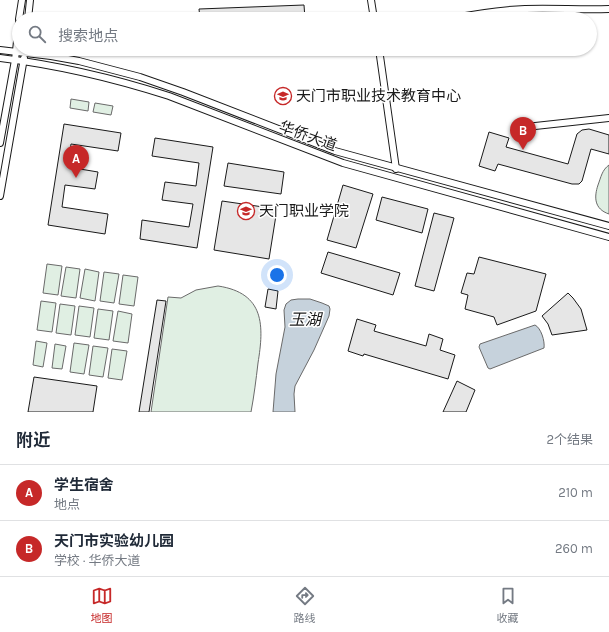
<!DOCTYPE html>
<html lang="zh">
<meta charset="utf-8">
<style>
:root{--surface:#fff;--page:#f6f6f7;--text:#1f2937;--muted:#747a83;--line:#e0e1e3;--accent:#c62828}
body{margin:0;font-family:Karla,"Noto Sans SC",sans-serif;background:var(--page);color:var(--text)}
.you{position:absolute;left:277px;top:275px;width:14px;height:14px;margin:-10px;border:3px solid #fff;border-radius:50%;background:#1a73e8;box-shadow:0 0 0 6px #1a73e833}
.badge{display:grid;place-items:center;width:26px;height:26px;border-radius:50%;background:var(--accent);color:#fff;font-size:13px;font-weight:700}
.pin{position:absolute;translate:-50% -33px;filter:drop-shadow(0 1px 2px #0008)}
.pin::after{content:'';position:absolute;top:21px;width:14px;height:12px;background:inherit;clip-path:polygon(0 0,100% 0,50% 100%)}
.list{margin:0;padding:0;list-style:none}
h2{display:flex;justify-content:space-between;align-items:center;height:52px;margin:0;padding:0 16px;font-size:17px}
h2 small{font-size:13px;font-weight:400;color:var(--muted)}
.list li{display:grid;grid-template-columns:26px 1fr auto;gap:12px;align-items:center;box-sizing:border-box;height:56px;padding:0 16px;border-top:1px solid var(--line)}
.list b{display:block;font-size:15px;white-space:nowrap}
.list p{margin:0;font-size:13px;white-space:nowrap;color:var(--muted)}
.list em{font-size:13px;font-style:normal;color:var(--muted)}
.icon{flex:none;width:22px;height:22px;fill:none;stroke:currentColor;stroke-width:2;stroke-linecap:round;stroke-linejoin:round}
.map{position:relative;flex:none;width:609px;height:412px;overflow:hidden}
.search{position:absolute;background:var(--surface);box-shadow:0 1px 3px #0004;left:12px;right:12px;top:12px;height:44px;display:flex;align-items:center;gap:10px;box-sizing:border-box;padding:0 14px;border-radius:22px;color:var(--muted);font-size:15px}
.sheet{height:164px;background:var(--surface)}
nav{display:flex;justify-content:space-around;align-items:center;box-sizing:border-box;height:56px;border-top:1px solid var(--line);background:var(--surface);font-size:11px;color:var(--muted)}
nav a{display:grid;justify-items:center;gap:2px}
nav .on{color:var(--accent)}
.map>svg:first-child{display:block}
.green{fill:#e0efe3;stroke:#6a6a6a}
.water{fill:#c6d2dc;stroke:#6a6a6a}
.building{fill:#e6e6e6;stroke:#1a1a1a}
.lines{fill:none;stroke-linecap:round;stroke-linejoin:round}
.street-casing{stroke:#1a1a1a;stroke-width:8}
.street{stroke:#fff;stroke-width:6}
.labels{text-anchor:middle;stroke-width:3;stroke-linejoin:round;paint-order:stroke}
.poi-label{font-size:15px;fill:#1a1a1a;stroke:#fff;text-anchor:start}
.street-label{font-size:15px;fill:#1a1a1a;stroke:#fff}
.water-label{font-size:16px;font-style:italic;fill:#1a1a1a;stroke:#fff}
</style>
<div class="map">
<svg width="609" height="412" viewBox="0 0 609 412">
<rect width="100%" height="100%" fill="#fff"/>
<g class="green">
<path d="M 71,99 L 89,102 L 88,111 L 70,108 Z"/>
<path d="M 95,103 L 113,106 L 111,115 L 93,112 Z"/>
<path d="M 609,165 L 609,214 C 594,209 594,197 598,185 C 601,177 602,170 609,165 Z"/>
<path d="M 47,264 L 62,266 L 58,295 L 43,293 Z"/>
<path d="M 66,267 L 80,269 L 76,298 L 61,296 Z"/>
<path d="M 85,269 L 99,272 L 95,301 L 80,298 Z"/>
<path d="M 104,272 L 119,274 L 114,303 L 100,301 Z"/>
<path d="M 123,275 L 138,277 L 134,306 L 119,304 Z"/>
<path d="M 218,286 C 265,293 264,326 258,363 C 256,380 254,396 251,412 L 151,412 L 168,297 L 181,298 L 196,290 Z"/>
<path d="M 41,301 L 56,303 L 52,332 L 37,330 Z"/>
<path d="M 60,304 L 75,306 L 71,335 L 56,333 Z"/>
<path d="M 79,306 L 94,308 L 90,337 L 75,335 Z"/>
<path d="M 98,309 L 113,311 L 109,340 L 94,338 Z"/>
<path d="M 118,311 L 132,314 L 128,343 L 113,341 Z"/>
<path d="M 36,341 L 47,343 L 43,367 L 33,365 Z"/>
<path d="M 74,343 L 89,345 L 84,374 L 70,372 Z"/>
<path d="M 55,344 L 66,346 L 62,369 L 52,368 Z"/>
<path d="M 93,346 L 108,348 L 103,377 L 89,375 Z"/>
<path d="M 112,349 L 127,351 L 122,380 L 108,378 Z"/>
</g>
<g class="water">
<path d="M 298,299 L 310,299 L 322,303 L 329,306 L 330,309 L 329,316 L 314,350 L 295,386 L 294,394 L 295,412 L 273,412 L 276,374 L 285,327 L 284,310 L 286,304 L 291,300 Z"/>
<path d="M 535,325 C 541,328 545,341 544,348 L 490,369 L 488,368 L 479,347 L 480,344 Z"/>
</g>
<g class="building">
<path d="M 304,5 L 305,19 L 200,19 L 199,9 Z"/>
<path d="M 150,13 L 151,19 L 79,19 L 78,15 Z"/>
<path d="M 64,124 L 121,133 L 118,151 L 71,144 L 68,167 L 98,172 L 95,189 L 65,185 L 62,207 L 108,214 L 105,234 L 48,225 Z"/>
<path d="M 589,129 L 609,135 L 609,154 L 591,149 L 582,181 L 579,184 L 572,184 L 498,164 L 495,171 L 479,166 L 489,132 L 509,138 L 506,147 L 568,164 L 577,134 L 582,130 Z"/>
<path d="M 155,138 L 213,147 L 197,248 L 140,239 L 142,220 L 189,227 L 193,204 L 162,200 L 165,182 L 196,186 L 199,163 L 152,156 Z"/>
<path d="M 228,163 L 284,172 L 281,194 L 224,186 Z"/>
<path d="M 343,185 L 373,194 L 356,248 L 327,240 Z"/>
<path d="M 382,197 L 428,209 L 422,233 L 376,220 Z"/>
<path d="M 222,201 L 277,209 L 269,259 L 214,250 Z"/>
<path d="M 434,213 L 454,218 L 434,291 L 415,286 Z"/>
<path d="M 328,252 L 400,273 L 393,295 L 321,273 Z"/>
<path d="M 479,257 L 546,274 L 536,311 L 497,325 L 494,317 L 465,309 L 468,295 L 461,293 L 467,273 L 474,274 Z"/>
<path d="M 268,289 L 278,291 L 276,309 L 265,307 Z"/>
<path d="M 568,293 L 573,298 L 581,309 L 587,330 L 552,335 L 548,324 L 542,316 Z"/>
<path d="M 157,300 L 166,301 L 149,412 L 139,412 Z"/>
<path d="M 357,319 L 376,325 L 374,331 L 426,346 L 429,334 L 443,339 L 440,350 L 455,355 L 448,379 L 364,354 L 363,356 L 348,351 Z"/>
<path d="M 34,377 L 97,386 L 93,412 L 28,412 Z"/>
<path d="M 457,381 L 475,390 L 466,412 L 443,412 Z"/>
</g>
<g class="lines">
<g class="street-casing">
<g id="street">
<path d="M 371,0 L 374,19"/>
<path d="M 19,19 L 22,0"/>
<path d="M 28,19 L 30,0"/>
<path d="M 449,19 C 474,14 500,10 525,9 C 553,8 581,10 609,9"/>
<path d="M 379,49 L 396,169"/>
<path d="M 0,50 L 51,56 L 79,61 L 140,77 L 183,92 L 335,151 L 609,226"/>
<path d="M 0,58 C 58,65 113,78 169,96 L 343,163 L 609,237"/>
<path d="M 526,127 L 609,118"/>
<path d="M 0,143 L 15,60 L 19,23"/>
<path d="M 0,196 L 24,58"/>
</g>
</g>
<use href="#street" class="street"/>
</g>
<defs>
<g id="school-ring" transform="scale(0.9)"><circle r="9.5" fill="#fff" stroke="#c62828" stroke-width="1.5"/><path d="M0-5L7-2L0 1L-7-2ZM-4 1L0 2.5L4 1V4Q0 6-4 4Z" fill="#c62828"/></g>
<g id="university-ring" transform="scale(0.9)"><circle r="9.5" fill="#fff" stroke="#c62828" stroke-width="1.5"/><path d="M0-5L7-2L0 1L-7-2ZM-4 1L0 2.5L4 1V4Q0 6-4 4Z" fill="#c62828"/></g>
</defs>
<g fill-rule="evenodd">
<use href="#school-ring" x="283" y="96"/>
<use href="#university-ring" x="246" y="211"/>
</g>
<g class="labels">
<g class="poi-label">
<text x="296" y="101">天门市职业技术教育中心</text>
<text x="259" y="216">天门职业学院</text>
</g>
<g class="street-label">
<text transform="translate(308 136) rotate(20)" y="5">华侨大道</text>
</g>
<g class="water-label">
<text x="305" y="325">玉湖</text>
</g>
</g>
</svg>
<div class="you"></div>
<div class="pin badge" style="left:76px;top:178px">A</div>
<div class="pin badge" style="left:523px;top:150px">B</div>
<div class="search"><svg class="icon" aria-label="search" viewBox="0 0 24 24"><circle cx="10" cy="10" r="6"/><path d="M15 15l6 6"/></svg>搜索地点</div>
</div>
<section class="sheet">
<h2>附近<small>2个结果</small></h2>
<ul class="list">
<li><span class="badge">A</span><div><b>学生宿舍</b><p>地点</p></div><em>210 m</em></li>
<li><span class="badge">B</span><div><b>天门市实验幼儿园</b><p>学校 · 华侨大道</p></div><em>260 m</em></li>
</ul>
</section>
<nav>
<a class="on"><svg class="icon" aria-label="map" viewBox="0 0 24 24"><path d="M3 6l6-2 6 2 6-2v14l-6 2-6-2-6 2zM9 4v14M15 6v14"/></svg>地图</a>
<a><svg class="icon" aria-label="directions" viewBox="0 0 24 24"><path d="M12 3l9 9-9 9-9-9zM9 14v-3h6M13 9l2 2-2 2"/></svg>路线</a>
<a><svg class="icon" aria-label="saved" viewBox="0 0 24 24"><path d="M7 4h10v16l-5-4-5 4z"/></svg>收藏</a>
</nav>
